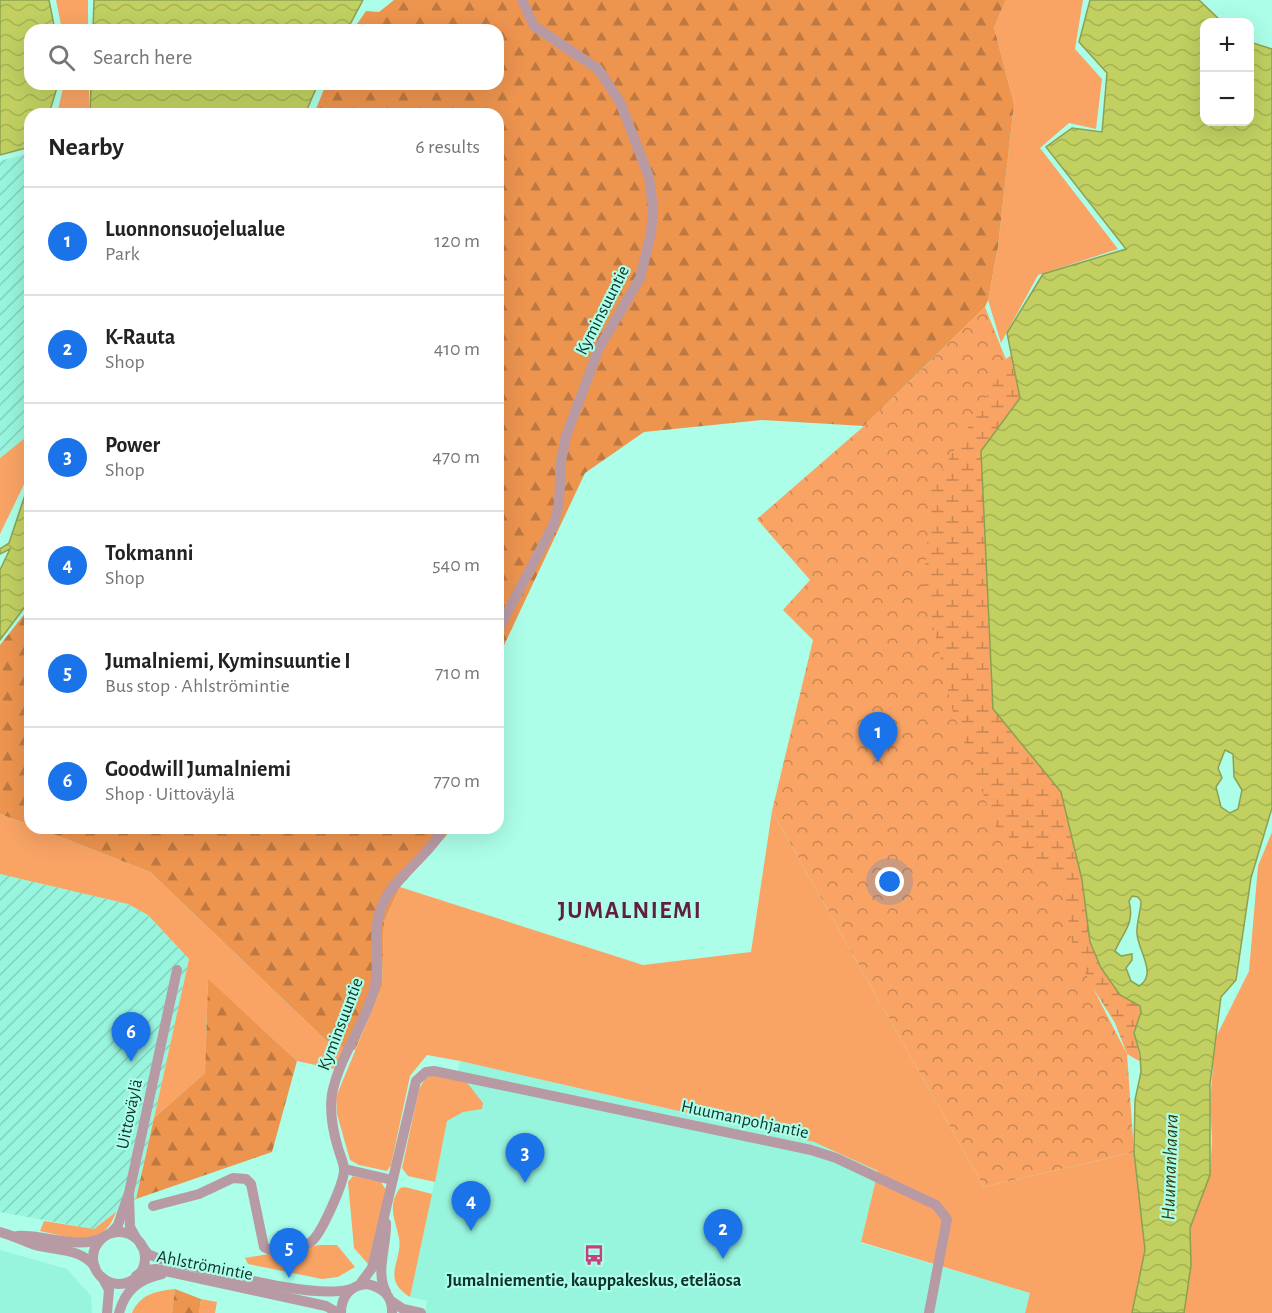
<!DOCTYPE html>
<meta charset="utf-8">
<style>
:root{--surface:#fff;--page:#f2f2f2;--text:#222;--muted:#767676;--line:#e0e0e0;--accent:#1a73e8}
body{margin:0;font-family:"Alegreya Sans",sans-serif;background:var(--page);color:var(--text)}
.controls{position:absolute;right:18px;top:18px;display:grid;overflow:hidden;border-radius:12px;box-shadow:0 6px 24px #0002}
.controls button{width:54px;height:54px;display:grid;place-items:center;padding:0;border:0;border-bottom:2px solid var(--line);background:var(--surface);color:var(--text);font:30px sans-serif}
.you{position:absolute;left:890px;top:882px;width:21px;height:21px;margin:-15px;border:4px solid #fff;border-radius:50%;background:#1a73e8;box-shadow:0 0 0 9px #1a73e833}
.badge{display:grid;place-items:center;width:39px;height:39px;border-radius:50%;background:var(--accent);color:#fff;font-size:20px;font-weight:700}
.pin{position:absolute;translate:-50% -50px;filter:drop-shadow(0 2px 3px #0008)}
.pin::after{content:'';position:absolute;top:32px;width:21px;height:18px;background:inherit;clip-path:polygon(0 0,100% 0,50% 100%)}
.list{margin:0;padding:0;list-style:none}
h2{display:flex;justify-content:space-between;align-items:center;height:78px;margin:0;padding:0 24px;font-size:26px}
h2 small{font-size:20px;font-weight:400;color:var(--muted)}
.list li{display:grid;grid-template-columns:39px 1fr auto;gap:18px;align-items:center;box-sizing:border-box;height:108px;padding:0 24px;border-top:2px solid var(--line)}
.list b{display:block;font-size:22px;white-space:nowrap}
.list p{margin:0;font-size:20px;white-space:nowrap;color:var(--muted)}
.list em{font-size:20px;font-style:normal;color:var(--muted)}
.icon{flex:none;width:33px;height:33px;fill:none;stroke:currentColor;stroke-width:2;stroke-linecap:round;stroke-linejoin:round}
.map{position:relative;flex:none;width:1272px;height:1313px;overflow:hidden}
.search{position:absolute;background:var(--surface);box-shadow:0 6px 24px #0002;left:24px;top:24px;width:480px;height:66px;display:flex;align-items:center;gap:15px;box-sizing:border-box;padding:0 21px;border-radius:18px;color:var(--muted);font-size:22px}
.panel{position:absolute;background:var(--surface);box-shadow:0 6px 24px #0002;left:24px;top:108px;width:480px;height:726px;border-radius:18px}
.map>svg:first-child{display:block}
.built{fill:#98f5dd}
.industrial{fill:url(#industrial-furrows)}
.green{fill:#f9a465}
.forest{fill:url(#forest-firs)}
.wetland{fill:url(#wetland-marsh)}
.park{fill:url(#park-crowns)}
.water{fill:url(#water-waves);stroke:#8ca150;stroke-width:1.5;fill-rule:evenodd}
.lines{fill:none;stroke-linecap:round;stroke-linejoin:round}
.minor{stroke:#b89aa4;stroke-width:10}
.labels{text-anchor:middle;stroke-width:4.5;stroke-linejoin:round;paint-order:stroke}
.street-label{font-size:18px;fill:#0f322a;stroke:#acfee8}
.poi-label{font-size:18px;font-weight:bold;fill:#0f322a;stroke:#acfee8}
.water-label{font-size:20px;font-style:italic;fill:#393f11;stroke:#acfee8}
.district-label{font-size:24px;font-weight:bold;letter-spacing:1.5px;fill:#601f3c;stroke:#acfee8}
</style>
<div class="map">
<svg width="1272" height="1313" viewBox="0 0 1272 1313">
<defs>
<pattern id="industrial-furrows" width="10" height="10" patternUnits="userSpaceOnUse" patternTransform="scale(1.5)"><rect width="10" height="10" fill="#98f5dd"/><path d="M-1 1l2-2M0 10L10 0M9 11l2-2" fill="none" stroke="#82d2be"/></pattern>
<pattern id="forest-firs" width="22" height="20" patternUnits="userSpaceOnUse" patternTransform="scale(1.5)"><rect width="22" height="20" fill="#ed944f"/><path d="M5 1l3.5 6h-7zM16 11l3.5 6h-7z" fill="#be7942"/></pattern>
<pattern id="wetland-marsh" width="20" height="14" patternUnits="userSpaceOnUse" patternTransform="scale(1.5)"><rect width="20" height="14" fill="#f9a465"/><path d="M1 5h8M5 5V1M11 12h8M15 12V8" fill="none" stroke="#c88653"/></pattern>
<pattern id="park-crowns" width="20" height="18" patternUnits="userSpaceOnUse" patternTransform="scale(1.5)"><rect width="20" height="18" fill="#f9a465"/><path d="M2 6a3 3 0 1 1 6 0M12 15a3 3 0 1 1 6 0" fill="none" stroke="#c88653"/></pattern>
<pattern id="water-waves" width="16" height="10" patternUnits="userSpaceOnUse" patternTransform="scale(1.5)"><rect width="16" height="10" fill="#c1d061"/><path d="M0 5q4-4 8 0t8 0" fill="none" stroke="#a5b354"/></pattern>
</defs>
<rect width="100%" height="100%" fill="#acfee8"/>
<g class="built">
<path d="M 460,1061 L 814,1142 L 878,1171 L 861,1243 L 1030,1293 L 1025,1313 L 425,1313 L 427,1301 L 410,1297 Z"/>
<path d="M 0,1250 L 67,1269 L 91,1296 L 92,1313 L 0,1313 Z"/>
</g>
<g class="industrial">
<path d="M 30,153 L 30,434 L 0,458 L 0,161 Z"/>
<path d="M 0,874 L 128,904 L 148,915 L 189,959 L 136,1199 L 94,1229 L 0,1212 Z"/>
</g>
<g class="green">
<path d="M 56,0 L 88,0 L 88,30 L 62,30 Z"/>
<path d="M 1006,0 L 1083,0 L 1075,49 L 1102,79 L 1096,129 L 1069,123 L 1040,148 L 1118,249 L 1038,275 L 1001,343 L 988,300 L 998,247 L 1014,104 L 994,27 Z"/>
<path d="M 64,84 L 89,84 L 89,114 L 57,114 Z"/>
<path d="M 30,434 L 30,472 L 0,534 L 0,458 Z"/>
<path d="M 772,811 L 984,1187 L 1134,1152 L 1145,1250 L 1132,1313 L 1025,1313 L 1030,1293 L 861,1242 L 878,1171 L 814,1142 L 460,1061 L 427,1055 L 410,1076 L 391,1165 L 387,1171 L 359,1165 L 350,1160 L 337,1114 L 336,1097 L 382,986 L 384,922 L 400,887 L 643,965 L 751,952 Z"/>
<path d="M 0,814 L 30,825 L 30,828 L 38,828 L 150,872 L 330,1044 L 345,1046 L 334,1069 L 297,1061 L 208,980 L 205,1073 L 154,1118 L 189,959 L 148,915 L 128,904 L 0,874 Z"/>
<path d="M 1272,832 L 1272,1313 L 1184,1313 L 1191,1265 L 1190,1228 L 1210,1175 L 1212,1140 L 1210,1105 L 1215,1039 L 1249,971 L 1258,866 Z"/>
<path d="M 432,1075 L 465,1080 L 483,1103 L 482,1109 L 463,1112 L 447,1121 L 435,1182 L 408,1176 L 402,1168 L 419,1089 L 425,1079 Z"/>
<path d="M 353,1176 L 381,1182 L 386,1190 L 368,1264 L 354,1248 L 348,1182 Z"/>
<path d="M 405,1187 L 432,1194 L 410,1297 C 380,1278 403,1262 399,1238 C 395,1219 387,1206 400,1188 Z"/>
<path d="M 116,1212 C 102,1251 71,1237 40,1231 L 44,1221 L 94,1229 Z"/>
<path d="M 320,1245 L 337,1245 L 355,1267 L 338,1277 L 322,1279 L 248,1264 L 245,1258 Z"/>
<path d="M 175,1289 L 172,1313 L 132,1313 C 140,1294 156,1291 175,1289 Z"/>
<path d="M 201,1299 L 217,1302 L 215,1313 L 199,1313 Z"/>
</g>
<g class="forest">
<path d="M 394,0 L 1006,0 L 994,27 L 1014,104 L 998,247 L 988,300 L 985,307 L 864,426 L 762,420 L 644,432 L 585,473 L 498,658 L 498,114 L 314,114 L 326,84 L 498,84 L 498,30 L 353,30 L 366,11 L 379,12 Z"/>
<path d="M 30,607 L 30,825 L 0,814 L 0,645 Z"/>
<path d="M 38,828 L 450,828 L 446,836 L 400,887 L 384,922 L 382,986 L 355,1050 L 330,1044 L 150,872 Z"/>
<path d="M 208,979 L 297,1061 L 272,1152 L 136,1199 L 154,1118 L 205,1073 Z"/>
<path d="M 175,1289 L 201,1299 L 199,1313 L 172,1313 Z"/>
</g>
<path class="wetland" d="M 1013,354 L 1048,367 L 1061,792 L 1082,880 L 1090,942 L 1120,995 L 1140,1006 L 1141,1012 L 1134,1033 L 1141,1062 L 1127,1054 L 1115,1023 L 991,826 L 949,712 L 920,585 L 927,486 L 1003,361 Z"/>
<path class="park" d="M 985,307 L 1007,362 L 931,489 L 924,585 L 953,712 L 995,826 L 1062,880 L 1073,949 L 1127,1054 L 1134,1152 L 984,1187 L 772,811 L 813,640 L 783,610 L 810,580 L 757,519 L 864,426 Z"/>
<g class="water">
<path d="M 0,0 L 49,0 L 55,30 L 30,30 L 30,84 L 58,84 L 49,114 L 30,114 L 30,147 L 0,155 Z"/>
<path d="M 94,0 L 363,0 L 347,30 L 93,30 Z"/>
<path d="M 1090,0 L 1199,0 L 1222,22 L 1204,22 L 1204,122 L 1250,122 L 1250,42 L 1272,49 L 1272,808 L 1251,878 L 1236,980 L 1221,997 L 1210,1084 L 1210,1175 L 1190,1228 L 1191,1265 L 1184,1313 L 1132,1313 L 1145,1250 L 1134,1152 L 1135,1100 L 1141,1072 L 1140,1054 L 1134,1033 L 1141,1012 L 1140,1006 L 1120,995 L 1101,968 L 1090,942 L 1082,880 L 1061,792 L 993,709 L 981,451 L 1020,398 L 1007,333 L 1043,274 L 1126,249 L 1046,147 L 1072,128 L 1102,132 L 1107,73 L 1079,42 ZM 1225,750 L 1233,754 L 1234,777 L 1242,790 L 1238,809 L 1230,813 L 1221,807 L 1216,787 L 1222,778 L 1218,768 ZM 1132,896 L 1138,897 L 1141,901 C 1141,912 1136,923 1137,934 C 1138,950 1158,975 1139,986 L 1131,981 L 1126,968 L 1132,960 L 1132,954 L 1121,956 L 1115,951 C 1123,932 1135,924 1129,901 Z"/>
<path d="M 91,84 L 318,84 L 305,114 L 90,114 Z"/>
<path d="M 30,480 L 30,600 L 0,640 L 0,570 L 10,549 L 0,554 L 0,549 L 9,543 Z"/>
</g>
<g class="lines">
<g class="minor">
<path d="M 498,630 L 554,524 L 559,503 L 561,461 L 566,436 L 599,348 L 640,278 L 651,233 L 653,208 L 649,177 L 620,102 L 598,69 L 534,26 L 522,0"/>
<path d="M 345,1169 L 392,1180"/>
<path d="M 129,1195 L 130,1227 L 136,1238"/>
<path d="M 153,1206 L 199,1194 L 233,1178 L 246,1179 L 251,1184 L 264,1247 C 273,1253 285,1248 295,1246 C 301,1245 308,1245 312,1241 C 322,1232 344,1183 344,1170 C 344,1163 340,1155 338,1148 C 333,1131 329,1113 332,1094 C 339,1058 363,1027 373,993 C 382,966 371,937 380,911 C 391,877 427,860 443,828"/>
<path d="M 0,1232 C 13,1235 23,1241 35,1245 C 57,1251 81,1248 95,1267"/>
<circle cx="119" cy="1258" r="26"/>
<path d="M 111,1233 L 118,1225 L 129,1193 L 177,970"/>
<path d="M 17,1236 C 44,1234 78,1250 102,1238"/>
<path d="M 141,1245 L 148,1254 L 160,1259 C 204,1268 313,1301 351,1289"/>
<path d="M 136,1276 L 145,1270 L 156,1269 L 326,1306 L 338,1313"/>
<path d="M 102,1277 L 109,1290 L 107,1313"/>
<path d="M 360,1284 L 372,1268 L 416,1081 L 426,1072 L 434,1071 L 811,1150 L 836,1158 L 936,1205 L 947,1219 L 929,1313"/>
<path d="M 386,1292 C 375,1272 387,1245 386,1223"/>
<path d="M 391,1301 L 403,1309 L 421,1313"/>
<path d="M 119,1313 C 125,1290 139,1279 162,1274"/>
<path d="M 341,1313 C 341,1297 350,1285 367,1284 C 382,1287 393,1296 392,1313"/>
</g>
</g>
<defs>
<g id="bus-bare" transform="scale(1.62)"><path d="M-5-6H5V4H4V6H2V4H-2V6H-4V4H-5ZM-3.5-4V0h7V-4ZM-3.5 1.2v1.5H-2V1.2ZM2 1.2v1.5H3.5V1.2Z" fill="#c73f7e" stroke="#acfee8" stroke-width="2.5" paint-order="stroke"/></g>
</defs>
<g fill-rule="evenodd">
<use href="#bus-bare" x="594" y="1255"/>
</g>
<g class="labels">
<g class="street-label">
<text transform="translate(602 310) rotate(-63)" y="6">Kyminsuuntie</text>
<text transform="translate(340 1024) rotate(-69)" y="6">Kyminsuuntie</text>
<text transform="translate(129 1114) rotate(-78)" y="6">Uittoväylä</text>
<text transform="translate(745 1119) rotate(12)" y="6">Huumanpohjantie</text>
<text transform="translate(205 1265) rotate(11)" y="6">Ahlströmintie</text>
</g>
<g class="poi-label">
<text x="594" y="1286">Jumalniementie, kauppakeskus, eteläosa</text>
</g>
<g class="water-label">
<text transform="translate(1169 1167) rotate(-88)" y="7">Huumanhaara</text>
</g>
<g class="district-label">
<text x="630" y="918">JUMALNIEMI</text>
</g>
</g>
</svg>
<div class="controls">
<button>+</button>
<button>−</button>
</div>
<div class="you"></div>
<div class="pin badge" style="left:878px;top:762px">1</div>
<div class="pin badge" style="left:723px;top:1259px">2</div>
<div class="pin badge" style="left:525px;top:1183px">3</div>
<div class="pin badge" style="left:471px;top:1231px">4</div>
<div class="pin badge" style="left:289px;top:1278px">5</div>
<div class="pin badge" style="left:131px;top:1062px">6</div>
<div class="search"><svg class="icon" aria-label="search" viewBox="0 0 24 24"><circle cx="10" cy="10" r="6"/><path d="M15 15l6 6"/></svg>Search here</div>
<section class="panel">
<h2>Nearby<small>6 results</small></h2>
<ul class="list">
<li><span class="badge">1</span><div><b>Luonnonsuojelualue</b><p>Park</p></div><em>120 m</em></li>
<li><span class="badge">2</span><div><b>K-Rauta</b><p>Shop</p></div><em>410 m</em></li>
<li><span class="badge">3</span><div><b>Power</b><p>Shop</p></div><em>470 m</em></li>
<li><span class="badge">4</span><div><b>Tokmanni</b><p>Shop</p></div><em>540 m</em></li>
<li><span class="badge">5</span><div><b>Jumalniemi, Kyminsuuntie I</b><p>Bus stop · Ahlströmintie</p></div><em>710 m</em></li>
<li><span class="badge">6</span><div><b>Goodwill Jumalniemi</b><p>Shop · Uittoväylä</p></div><em>770 m</em></li>
</ul>
</section>
</div>
